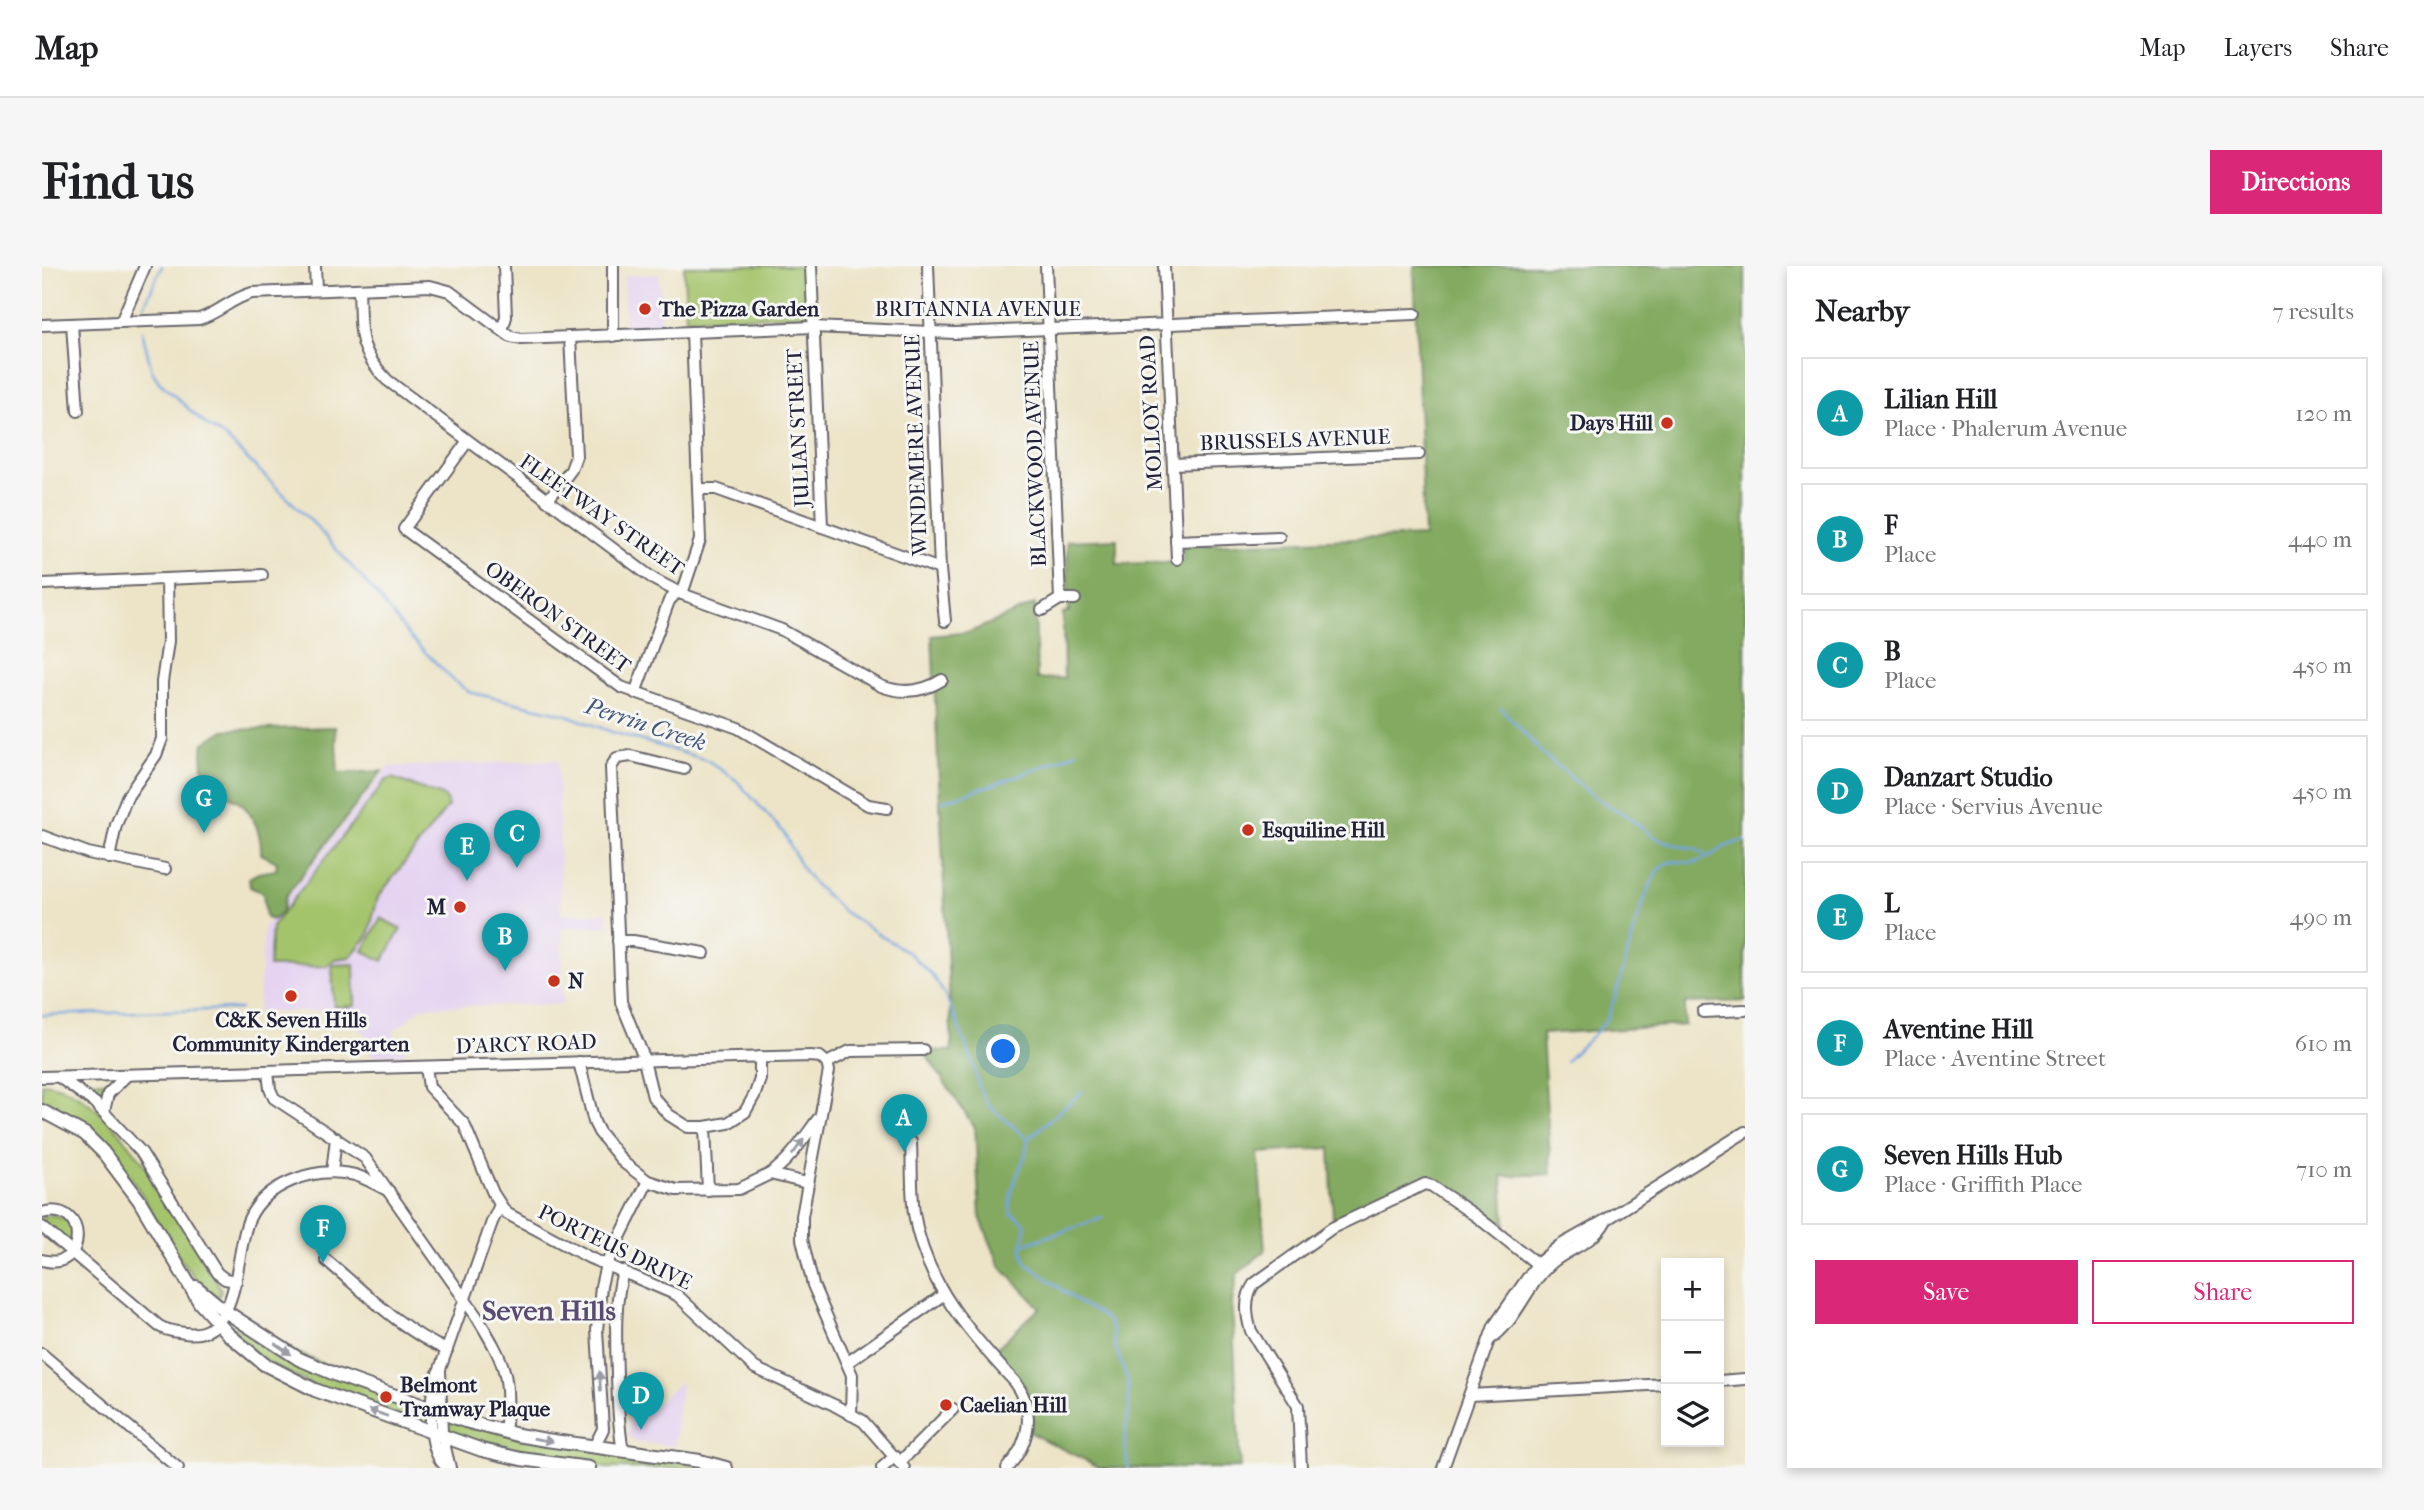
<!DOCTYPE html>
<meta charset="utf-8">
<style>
:root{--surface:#fff;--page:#f6f6f6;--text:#202124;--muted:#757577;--line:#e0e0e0;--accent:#db2777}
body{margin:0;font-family:"IM FELL French Canon",serif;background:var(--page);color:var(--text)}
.controls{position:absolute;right:21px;bottom:21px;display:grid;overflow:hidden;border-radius:0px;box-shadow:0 4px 10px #0003}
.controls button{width:63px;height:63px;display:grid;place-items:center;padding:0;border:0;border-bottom:2px solid var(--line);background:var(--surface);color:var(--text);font:35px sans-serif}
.you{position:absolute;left:962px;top:786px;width:24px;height:24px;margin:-18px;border:5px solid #fff;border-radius:50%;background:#1a73e8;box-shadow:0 0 0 10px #1a73e833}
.badge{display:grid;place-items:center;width:46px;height:46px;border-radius:50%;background:var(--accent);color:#fff;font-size:23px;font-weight:700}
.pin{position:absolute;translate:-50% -58px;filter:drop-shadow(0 2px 4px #0008)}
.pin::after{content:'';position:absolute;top:37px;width:24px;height:21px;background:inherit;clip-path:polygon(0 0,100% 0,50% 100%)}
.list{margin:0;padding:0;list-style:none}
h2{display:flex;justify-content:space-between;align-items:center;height:91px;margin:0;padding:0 28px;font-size:30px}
h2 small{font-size:23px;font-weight:400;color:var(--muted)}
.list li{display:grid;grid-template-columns:46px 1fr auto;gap:21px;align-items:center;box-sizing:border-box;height:112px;margin:0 14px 14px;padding:0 14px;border:2px solid var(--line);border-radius:0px}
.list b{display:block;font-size:26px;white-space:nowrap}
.list p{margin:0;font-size:23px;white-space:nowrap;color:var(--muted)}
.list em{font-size:23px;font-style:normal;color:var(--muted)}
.actions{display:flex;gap:14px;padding:21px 28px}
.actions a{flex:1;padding:16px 0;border:2px solid var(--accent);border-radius:0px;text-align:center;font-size:24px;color:var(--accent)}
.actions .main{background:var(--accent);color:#fff}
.icon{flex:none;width:38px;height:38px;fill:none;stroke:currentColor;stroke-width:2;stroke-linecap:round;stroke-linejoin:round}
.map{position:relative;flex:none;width:1703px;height:1202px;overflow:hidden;border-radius:0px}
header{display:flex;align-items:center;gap:42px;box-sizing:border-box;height:98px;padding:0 35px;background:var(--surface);border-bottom:2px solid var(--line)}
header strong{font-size:33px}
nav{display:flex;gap:38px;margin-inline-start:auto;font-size:24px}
.intro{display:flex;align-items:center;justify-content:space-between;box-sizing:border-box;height:168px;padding:0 42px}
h1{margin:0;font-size:49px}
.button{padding:18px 32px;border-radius:0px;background:var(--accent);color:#fff;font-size:24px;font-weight:700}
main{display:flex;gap:42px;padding:0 42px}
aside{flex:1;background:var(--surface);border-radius:0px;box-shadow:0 4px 10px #0003}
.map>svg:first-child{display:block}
.built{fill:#e5d3f1}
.green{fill:#a4c46c;stroke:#637354;stroke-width:2}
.forest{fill:#83aa60;stroke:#52664e;stroke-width:2}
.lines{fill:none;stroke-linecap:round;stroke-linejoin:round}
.stream{stroke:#74a5de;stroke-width:2.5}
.minor-casing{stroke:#69666c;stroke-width:14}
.major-casing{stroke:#69666c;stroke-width:16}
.minor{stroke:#fff;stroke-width:10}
.major{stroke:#fff;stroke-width:12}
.oneway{fill:#9c9ca7}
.poi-dot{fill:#c8321e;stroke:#f6f6f2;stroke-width:2.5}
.labels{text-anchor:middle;stroke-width:6;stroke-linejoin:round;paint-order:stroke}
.poi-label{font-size:21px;font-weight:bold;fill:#22223b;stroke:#f6f6f2;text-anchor:start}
.street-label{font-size:21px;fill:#22223b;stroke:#f6f6f2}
.water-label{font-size:23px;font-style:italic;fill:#43567c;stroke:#f6f6f2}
.district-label{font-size:28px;font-weight:bold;fill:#594b71;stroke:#f6f6f2}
</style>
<header>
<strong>Map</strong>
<nav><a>Map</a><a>Layers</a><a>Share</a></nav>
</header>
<div class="intro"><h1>Find us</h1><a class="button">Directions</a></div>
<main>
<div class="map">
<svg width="1703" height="1202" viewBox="0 0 1703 1202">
<rect width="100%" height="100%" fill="#f6f6f2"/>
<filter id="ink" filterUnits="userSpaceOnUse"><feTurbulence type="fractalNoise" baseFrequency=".0143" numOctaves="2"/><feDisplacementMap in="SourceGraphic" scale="14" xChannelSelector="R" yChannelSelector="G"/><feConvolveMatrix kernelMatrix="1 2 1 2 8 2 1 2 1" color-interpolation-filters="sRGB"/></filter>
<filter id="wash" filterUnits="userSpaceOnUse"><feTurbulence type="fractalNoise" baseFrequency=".00686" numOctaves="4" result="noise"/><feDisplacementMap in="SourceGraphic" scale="28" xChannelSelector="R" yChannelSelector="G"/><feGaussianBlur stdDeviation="1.57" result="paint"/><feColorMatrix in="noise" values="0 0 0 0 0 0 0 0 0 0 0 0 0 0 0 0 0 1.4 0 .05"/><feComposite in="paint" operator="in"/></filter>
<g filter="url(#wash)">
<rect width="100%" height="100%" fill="#ede4c7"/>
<g class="built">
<path d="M 617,8 L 619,60 L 583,62 L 581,10 Z"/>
<path d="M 516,494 L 519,648 L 565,647 L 565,660 L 520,662 L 521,738 L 380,741 L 351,766 L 363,780 L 363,789 L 328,790 L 327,772 L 300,744 L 216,747 L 222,661 L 346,501 Z"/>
<path d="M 639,1115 L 633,1180 L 592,1176 L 587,1169 L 586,1139 L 614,1138 Z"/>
</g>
<g class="green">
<path d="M 642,0 L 762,0 L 764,49 L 644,53 Z"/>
<path d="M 350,512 L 403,531 L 406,540 L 336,631 L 326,670 L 308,691 L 293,693 L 285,700 L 227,701 L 230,661 L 335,526 L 343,515 Z"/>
<path d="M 339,652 L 359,663 L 341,695 L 321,685 Z"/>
<path d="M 312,698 L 313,740 L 292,741 L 290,699 Z"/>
<path d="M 67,815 L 69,819 L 59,836 L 31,816 Z"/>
<path d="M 0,817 C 70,821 137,953 171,1008 L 179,1024 L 178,1029 L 174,1031 C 125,994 109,928 67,884 C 53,870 18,851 0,839 Z"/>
<path d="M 10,949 L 25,954 L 30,960 L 30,979 L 26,980 L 0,956 L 0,951 Z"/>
<path d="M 186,1059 L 206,1065 L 386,1144 L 387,1157 L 383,1158 L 285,1127 L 217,1092 Z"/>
<path d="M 403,1154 L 677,1202 L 566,1202 L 479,1190 L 404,1168 Z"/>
</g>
<g class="forest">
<path d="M 1372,0 L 1703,0 L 1703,735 L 1643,737 L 1643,759 L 1500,768 L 1509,908 L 1460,910 L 1463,960 L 1390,912 L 1376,913 L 1291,953 L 1288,882 L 1216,887 L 1223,985 L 1195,1008 L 1190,1036 L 1198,1202 L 1059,1202 L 988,1167 C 990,1118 984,1119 950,1086 L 998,1042 L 958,1000 L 938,951 L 933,862 L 881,784 L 910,785 L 890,370 L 928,366 L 993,338 L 995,413 L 1022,412 L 1021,347 L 1027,346 L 1025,275 L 1075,273 L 1075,298 L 1141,296 L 1140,280 L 1382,270 Z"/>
<path d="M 293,461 L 296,507 L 340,505 L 244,630 L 240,646 L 231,654 L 224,652 L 221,627 L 208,621 L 207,612 L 216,607 L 234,604 L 235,596 L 219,588 C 220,566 209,540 189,531 C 180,527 170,525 162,521 L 160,486 L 162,477 L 182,464 Z"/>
</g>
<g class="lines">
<g class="stream">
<path d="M 102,40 L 120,0"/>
<path d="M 100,65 L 110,105 L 117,116 L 163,158 L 183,171 L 273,259 L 333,327 L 368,371 L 410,413 L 427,426 L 522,448 L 570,466 L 665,494 L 694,514 L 742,567 L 758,599 L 773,619 L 801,645 L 868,688 L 889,708 L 902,727 L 917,761 L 932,800 L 938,824 L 946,839 L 986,873 C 985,900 963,921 969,947 L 982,956 L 984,960 L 980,983 L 983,996 L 1039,1038 L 1058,1048 L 1067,1056 L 1071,1065 L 1073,1080 L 1086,1115 L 1087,1144 L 1083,1170 L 1086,1202"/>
<path d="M 1459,442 L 1500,487 L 1554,532 L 1582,548 L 1614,572 L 1638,580 L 1653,583 L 1665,590"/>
<path d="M 900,535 C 946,521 991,506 1035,486"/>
<path d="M 0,749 L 198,743"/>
<path d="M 1524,795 C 1537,781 1556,768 1565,752 C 1580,724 1600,611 1623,598 C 1633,592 1644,599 1655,596 C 1673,590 1682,577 1703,575"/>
<path d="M 987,872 L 1040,826"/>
<path d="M 981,979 L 1060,952"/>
</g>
</g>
</g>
<g filter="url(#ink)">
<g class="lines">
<g class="minor-casing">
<g id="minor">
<path d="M 273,0 L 274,24"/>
<path d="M 769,0 L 780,261"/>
<path d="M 886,0 L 898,303 L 903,355"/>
<path d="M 1004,0 L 1018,333"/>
<path d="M 1122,0 L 1135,293"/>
<path d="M 317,23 C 319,66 314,81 345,114 L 613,314 L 640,328 L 740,364 L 839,420 C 860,428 881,426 900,414"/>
<path d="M 79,56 L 103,0"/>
<path d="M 30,58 L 36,145"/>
<path d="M 0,59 L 157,53 C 177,47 190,32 210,27 L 388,20 L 407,25 L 469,71 L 479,73 L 771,61 L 913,67 L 1373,48"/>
<path d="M 460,64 L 464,51 L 462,0"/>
<path d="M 571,70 L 571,0"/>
<path d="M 425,176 L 362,263 L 579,421 L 696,462 L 826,539 L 845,542"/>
<path d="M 1131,198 L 1377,188"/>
<path d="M 657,223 L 674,223 L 898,303"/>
<path d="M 505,235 L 529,204 L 534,190 L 528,71"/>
<path d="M 1134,275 L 1237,271"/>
<path d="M 0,318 L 220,309"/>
<path d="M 640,328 L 658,274 L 650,66"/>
<path d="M 1000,344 L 1018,333 L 1033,333"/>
<path d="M 593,427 L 627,335 L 635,326"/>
<path d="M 642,503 L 589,490 L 575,492 L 569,501 L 579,736 L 600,787 L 611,831 L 627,849 L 646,861 L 663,861 L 686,857 L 703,846 L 713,828 L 718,813 L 718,791"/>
<path d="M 0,570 L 46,587 L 123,603"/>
<path d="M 67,592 L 74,559 L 85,531 L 114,489 L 120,473 L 120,416 L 126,375 L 125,313"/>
<path d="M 576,675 L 591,675 L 662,687"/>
<path d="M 1661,746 L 1703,744"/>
<path d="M 537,796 L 552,856 L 557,866 L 582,897 L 606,915 L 634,924 L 697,923 L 728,908 L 765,917"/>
<path d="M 785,797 L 787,805 L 760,950 L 760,973 L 771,1019 L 810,1109 L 809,1149"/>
<path d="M 785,797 L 808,785 L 881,784"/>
<path d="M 384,801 L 387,821 L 422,858 L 451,927 L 464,947 L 548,992 L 635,1029 L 713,1102 L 792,1139 L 821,1155 L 862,1202"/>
<path d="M 226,806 L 228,823 L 232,832 L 323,892 L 435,1051 C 463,1097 470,1111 463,1166"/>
<path d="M 0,811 L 769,790 L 778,791 L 785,797"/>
<path d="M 17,811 L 53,837 L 99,886 L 175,1007 L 183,1013 L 194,1015"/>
<path d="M 62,845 L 66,828 L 84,810"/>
<path d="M 663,861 L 666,924"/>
<path d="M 869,876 C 870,899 869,924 872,947 C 882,1015 927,1067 973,1116 C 994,1144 988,1177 965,1202"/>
<path d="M 290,906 L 294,872"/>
<path d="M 728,908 C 749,893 761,873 776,853"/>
<path d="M 0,947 C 47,934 46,1007 0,994"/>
<path d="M 0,961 L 117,1060 C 125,1065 134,1066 143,1067 C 200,1075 192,986 207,953 C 223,918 271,901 308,908 C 322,910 334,919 347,925"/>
<path d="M 284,994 C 320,1024 362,1066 405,1084"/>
<path d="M 1447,1074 C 1476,1055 1485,1016 1512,995 C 1529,982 1553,975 1563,956"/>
<path d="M 0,1088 L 136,1202"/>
<path d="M 806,1096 L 901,1029"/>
<path d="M 398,1105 L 400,1169 L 408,1202"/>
<path d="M 1677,1115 L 1703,1113"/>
<path d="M 1428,1129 L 1624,1118"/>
<path d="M 552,1181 L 561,1163 L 555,1064 L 559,1020 L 564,999 L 606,915"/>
<path d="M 581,1185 C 576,1160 576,1134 575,1109 C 574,1074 572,1039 581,1005"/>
<path d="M 858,1196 L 911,1143"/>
<path d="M 406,1202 C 383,1187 386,1124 398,1103 L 450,956 L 458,939"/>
<path d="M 840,1202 L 853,1190"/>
<path d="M 1259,1202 L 1256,1140 L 1209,1065 C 1204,1049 1202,1032 1212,1018 L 1290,962 L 1383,918 L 1390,920 L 1434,950 L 1495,998"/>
<path d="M 1401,1202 L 1452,1060 L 1495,998 L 1517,980 L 1565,953 L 1703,866"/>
</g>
</g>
<g class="major-casing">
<g id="major">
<path d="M 0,845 L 43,868 L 61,886 L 97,934 L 158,1037 L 186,1068 L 222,1098 L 273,1124 L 440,1184 L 479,1193 L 547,1202"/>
<path d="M 154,1021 L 183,1045 L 257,1093 L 295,1109 L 423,1155 L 476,1169 L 504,1174 L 658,1195 L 684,1202"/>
</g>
</g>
<use href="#minor" class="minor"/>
<use href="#major" class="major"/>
</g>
<defs><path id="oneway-solid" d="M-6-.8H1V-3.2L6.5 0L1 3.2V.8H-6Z" transform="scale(1.75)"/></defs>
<g class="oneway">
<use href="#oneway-solid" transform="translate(756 881) rotate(-54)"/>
<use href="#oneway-solid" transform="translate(241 1083) rotate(34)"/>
<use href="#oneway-solid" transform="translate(558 1115) rotate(-93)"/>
<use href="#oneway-solid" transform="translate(336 1147) rotate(-161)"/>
<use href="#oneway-solid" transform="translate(501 1174) rotate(10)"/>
</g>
</g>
<g class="poi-dot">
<circle cx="603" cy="43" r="7"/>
<circle cx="1625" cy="157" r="7"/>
<circle cx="1206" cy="564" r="7"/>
<circle cx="418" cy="641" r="7"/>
<circle cx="512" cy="715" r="7"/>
<circle cx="249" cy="730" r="7"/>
<circle cx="344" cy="1131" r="7"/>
<circle cx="904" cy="1139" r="7"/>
</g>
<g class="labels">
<g class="poi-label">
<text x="617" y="50">The Pizza Garden</text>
<text x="1611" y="164" text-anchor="end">Days Hill</text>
<text x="1220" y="571">Esquiline Hill</text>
<text x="404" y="648" text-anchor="end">M</text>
<text x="526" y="722">N</text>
<text x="249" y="761" text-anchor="middle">C&amp;K Seven Hills<tspan x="249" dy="24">Community Kindergarten</tspan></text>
<text x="358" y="1126">Belmont<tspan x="358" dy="24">Tramway Plaque</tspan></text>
<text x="918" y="1146">Caelian Hill</text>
</g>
<g class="street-label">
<text x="936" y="50">BRITANNIA AVENUE</text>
<text transform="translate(1109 147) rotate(-93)" y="7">MOLLOY ROAD</text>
<text transform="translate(756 162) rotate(-93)" y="7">JULIAN STREET</text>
<text transform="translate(1253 174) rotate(-2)" y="7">BRUSSELS AVENUE</text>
<text transform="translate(874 179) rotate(-92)" y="7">WINDEMERE AVENUE</text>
<text transform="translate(993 188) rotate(-92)" y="7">BLACKWOOD AVENUE</text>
<text transform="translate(560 249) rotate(35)" y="7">FLEETWAY STREET</text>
<text transform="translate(516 351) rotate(36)" y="7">OBERON STREET</text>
<text transform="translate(484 778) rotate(-2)" y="7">D'ARCY ROAD</text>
<text transform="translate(573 981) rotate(26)" y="7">PORTEUS DRIVE</text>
</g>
<g class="water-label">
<text transform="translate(604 458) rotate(18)" y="8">Perrin Creek</text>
</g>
<g class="district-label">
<text x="507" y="1054">Seven Hills</text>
</g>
</g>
</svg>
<div class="controls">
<button>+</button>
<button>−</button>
<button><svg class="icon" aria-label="layers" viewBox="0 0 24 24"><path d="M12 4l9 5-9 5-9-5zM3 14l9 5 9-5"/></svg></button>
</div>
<div class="you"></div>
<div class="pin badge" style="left:862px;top:886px;background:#0f9aa8">A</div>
<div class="pin badge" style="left:463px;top:705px;background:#0f9aa8">B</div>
<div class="pin badge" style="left:475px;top:602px;background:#0f9aa8">C</div>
<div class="pin badge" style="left:599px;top:1164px;background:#0f9aa8">D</div>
<div class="pin badge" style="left:425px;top:615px;background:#0f9aa8">E</div>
<div class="pin badge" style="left:281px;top:997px;background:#0f9aa8">F</div>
<div class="pin badge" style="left:162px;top:567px;background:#0f9aa8">G</div>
</div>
<aside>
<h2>Nearby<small>7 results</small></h2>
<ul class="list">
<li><span class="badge" style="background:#0f9aa8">A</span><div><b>Lilian Hill</b><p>Place · Phalerum Avenue</p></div><em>120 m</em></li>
<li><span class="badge" style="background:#0f9aa8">B</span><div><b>F</b><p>Place</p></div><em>440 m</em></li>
<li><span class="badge" style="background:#0f9aa8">C</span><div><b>B</b><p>Place</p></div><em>450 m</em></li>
<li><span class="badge" style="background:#0f9aa8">D</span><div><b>Danzart Studio</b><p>Place · Servius Avenue</p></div><em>450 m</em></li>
<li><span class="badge" style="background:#0f9aa8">E</span><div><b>L</b><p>Place</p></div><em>490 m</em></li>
<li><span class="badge" style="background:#0f9aa8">F</span><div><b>Aventine Hill</b><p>Place · Aventine Street</p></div><em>610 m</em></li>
<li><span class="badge" style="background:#0f9aa8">G</span><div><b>Seven Hills Hub</b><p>Place · Griffith Place</p></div><em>710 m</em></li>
</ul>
<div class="actions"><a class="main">Save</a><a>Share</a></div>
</aside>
</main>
